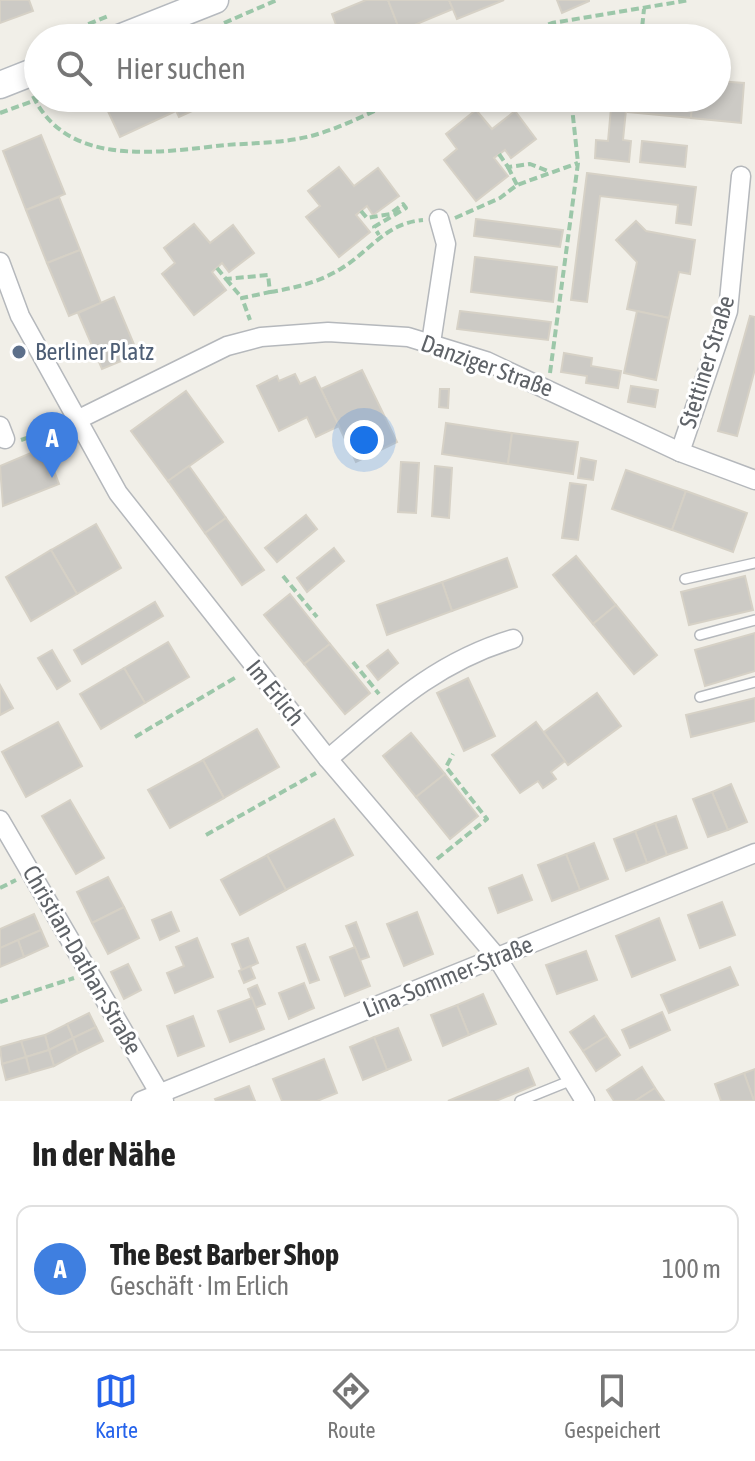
<!DOCTYPE html>
<html lang="de">
<meta charset="utf-8">
<style>
:root{--surface:#fff;--page:#f6f6f6;--text:#222;--muted:#767676;--line:#e0e0e0;--accent:#2563eb}
body{margin:0;font-family:"Asap Condensed",sans-serif;background:var(--page);color:var(--text)}
.you{position:absolute;left:364px;top:440px;width:28px;height:28px;margin:-20px;border:6px solid #fff;border-radius:50%;background:#1a73e8;box-shadow:0 0 0 12px #1a73e833}
.badge{display:grid;place-items:center;width:52px;height:52px;border-radius:50%;background:var(--accent);color:#fff;font-size:26px;font-weight:700}
.pin{position:absolute;translate:-50% -66px;filter:drop-shadow(0 2px 4px #0008)}
.pin::after{content:'';position:absolute;top:42px;width:28px;height:24px;background:inherit;clip-path:polygon(0 0,100% 0,50% 100%)}
.list{margin:0;padding:0;list-style:none}
h2{display:flex;justify-content:space-between;align-items:center;height:104px;margin:0;padding:0 32px;font-size:34px}
h2 small{font-size:26px;font-weight:400;color:var(--muted)}
.list li{display:grid;grid-template-columns:52px 1fr auto;gap:24px;align-items:center;box-sizing:border-box;height:128px;margin:0 16px 16px;padding:0 16px;border:2px solid var(--line);border-radius:16px}
.list b{display:block;font-size:30px;white-space:nowrap}
.list p{margin:0;font-size:26px;white-space:nowrap;color:var(--muted)}
.list em{font-size:26px;font-style:normal;color:var(--muted)}
.icon{flex:none;width:44px;height:44px;fill:none;stroke:currentColor;stroke-width:2;stroke-linecap:round;stroke-linejoin:round}
.map{position:relative;flex:none;width:755px;height:1101px;overflow:hidden}
.search{position:absolute;background:var(--surface);box-shadow:0 4px 12px #0003;left:24px;right:24px;top:24px;height:88px;display:flex;align-items:center;gap:20px;box-sizing:border-box;padding:0 28px;border-radius:44px;color:var(--muted);font-size:30px}
.sheet{height:248px;background:var(--surface)}
nav{display:flex;justify-content:space-around;align-items:center;box-sizing:border-box;height:112px;border-top:2px solid var(--line);background:var(--surface);font-size:22px;color:var(--muted)}
nav a{display:grid;justify-items:center;gap:4px}
nav .on{color:var(--accent)}
.map>svg:first-child{display:block}
.building{fill:#cccac5;stroke:#d6d1c6;stroke-width:2}
.lines{fill:none;stroke-linecap:round;stroke-linejoin:round}
.lane-casing{stroke:#b5b8bc;stroke-width:12}
.street-casing{stroke:#b5b8bc;stroke-width:21}
.secondary-casing{stroke:#b6babf;stroke-width:29}
.path{stroke:#9cc7a9;stroke-width:4;stroke-dasharray:8 4;stroke-linecap:butt}
.lane{stroke:#fff;stroke-width:9}
.street{stroke:#fff;stroke-width:18}
.secondary{stroke:#fff;stroke-width:26}
.service-dot{fill:#5c6f8a;stroke:#fff;stroke-width:3}
.labels{text-anchor:middle;stroke-width:6;stroke-linejoin:round;paint-order:stroke}
.service-label{font-size:24px;fill:#4e5e75;stroke:#fff;text-anchor:start}
.street-label{font-size:24px;fill:#5f6368;stroke:#fff}
</style>
<div class="map">
<svg width="755" height="1101" viewBox="0 0 755 1101">
<rect width="100%" height="100%" fill="#f1efe8"/>
<g class="building">
<path d="M 0,0 L 29,0 L 33,11 L 0,23 Z"/>
<path d="M 366,0 L 388,0 L 400,31 L 382,38 L 341,38 L 332,14 Z"/>
<path d="M 388,0 L 449,0 L 453,9 L 400,31 Z"/>
<path d="M 449,0 L 504,0 L 457,19 Z"/>
<path d="M 557,0 L 589,0 L 589,1 L 562,13 Z"/>
<path d="M 717,81 L 744,83 L 741,123 L 691,118 L 692,98 L 717,98 Z"/>
<path d="M 126,98 L 170,98 L 176,111 L 120,137 L 106,107 Z"/>
<path d="M 170,98 L 221,98 L 179,117 Z"/>
<path d="M 630,98 L 692,98 L 691,118 L 628,112 Z"/>
<path d="M 611,108 L 626,110 L 623,140 L 631,141 L 629,162 L 595,158 L 596,140 L 608,141 Z"/>
<path d="M 476,110 L 492,129 L 515,111 L 536,139 L 511,158 L 505,150 L 494,158 L 508,176 L 476,201 L 444,160 L 457,149 L 446,134 Z"/>
<path d="M 41,135 L 65,194 L 26,210 L 3,151 Z"/>
<path d="M 642,141 L 687,146 L 685,167 L 640,162 Z"/>
<path d="M 339,167 L 354,186 L 378,168 L 399,196 L 373,215 L 367,206 L 356,215 L 370,232 L 339,257 L 306,217 L 320,206 L 308,191 Z"/>
<path d="M 587,173 L 696,187 L 691,225 L 676,223 L 678,205 L 600,196 L 587,302 L 571,300 Z"/>
<path d="M 59,197 L 80,250 L 47,263 L 26,210 Z"/>
<path d="M 476,219 L 563,230 L 560,247 L 474,236 Z"/>
<path d="M 636,221 L 646,231 L 695,240 L 690,274 L 679,272 L 669,318 L 627,309 L 637,262 L 616,240 Z"/>
<path d="M 194,224 L 210,243 L 233,225 L 254,253 L 229,272 L 222,263 L 212,272 L 226,290 L 194,315 L 162,274 L 175,263 L 164,248 Z"/>
<path d="M 80,250 L 101,303 L 69,316 L 47,263 Z"/>
<path d="M 475,257 L 557,267 L 553,302 L 471,292 Z"/>
<path d="M 114,297 L 138,354 L 102,369 L 78,313 Z"/>
<path d="M 460,311 L 551,322 L 548,340 L 457,329 Z"/>
<path d="M 637,311 L 669,318 L 656,380 L 624,373 Z"/>
<path d="M 750,316 L 755,317 L 755,369 L 737,436 L 718,431 Z"/>
<path d="M 564,353 L 592,358 L 591,366 L 621,371 L 618,388 L 586,383 L 587,376 L 561,372 Z"/>
<path d="M 362,370 L 397,442 L 356,462 L 321,389 Z"/>
<path d="M 295,374 L 300,384 L 315,377 L 339,426 L 316,437 L 307,417 L 279,431 L 257,386 L 277,376 L 279,381 Z"/>
<path d="M 631,386 L 658,390 L 655,407 L 628,402 Z"/>
<path d="M 440,389 L 449,389 L 448,408 L 439,407 Z"/>
<path d="M 186,391 L 223,442 L 168,481 L 131,431 Z"/>
<path d="M 446,423 L 512,433 L 508,464 L 442,454 Z"/>
<path d="M 512,433 L 578,442 L 573,474 L 508,464 Z"/>
<path d="M 45,447 L 59,484 L 3,506 L 0,466 Z"/>
<path d="M 581,458 L 596,461 L 593,480 L 578,478 Z"/>
<path d="M 401,462 L 419,463 L 416,513 L 398,512 Z"/>
<path d="M 189,466 L 226,518 L 205,533 L 168,481 Z"/>
<path d="M 435,466 L 452,468 L 449,518 L 432,516 Z"/>
<path d="M 626,470 L 686,491 L 672,530 L 612,509 Z"/>
<path d="M 570,483 L 586,485 L 578,540 L 562,538 Z"/>
<path d="M 686,491 L 747,513 L 733,552 L 672,530 Z"/>
<path d="M 306,515 L 317,529 L 277,562 L 265,548 Z"/>
<path d="M 226,518 L 264,570 L 242,585 L 205,533 Z"/>
<path d="M 96,524 L 121,568 L 77,594 L 51,550 Z"/>
<path d="M 334,548 L 344,561 L 307,592 L 297,578 Z"/>
<path d="M 51,550 L 77,594 L 31,621 L 6,577 Z"/>
<path d="M 576,556 L 616,605 L 593,624 L 553,575 Z"/>
<path d="M 507,558 L 517,587 L 452,611 L 442,582 Z"/>
<path d="M 745,576 L 753,610 L 689,625 L 681,592 Z"/>
<path d="M 442,582 L 452,611 L 387,635 L 377,605 Z"/>
<path d="M 290,594 L 330,644 L 304,664 L 264,615 Z"/>
<path d="M 155,602 L 163,616 L 82,664 L 74,650 Z"/>
<path d="M 616,605 L 657,655 L 634,674 L 593,624 Z"/>
<path d="M 755,633 L 755,671 L 705,686 L 695,650 Z"/>
<path d="M 168,642 L 189,677 L 145,703 L 124,668 Z"/>
<path d="M 330,644 L 370,693 L 345,714 L 304,664 Z"/>
<path d="M 52,650 L 70,681 L 57,689 L 38,658 Z"/>
<path d="M 388,650 L 398,663 L 378,680 L 367,666 Z"/>
<path d="M 124,668 L 145,703 L 101,729 L 80,694 Z"/>
<path d="M 468,678 L 495,736 L 464,751 L 437,693 Z"/>
<path d="M 0,685 L 13,708 L 0,715 Z"/>
<path d="M 597,693 L 621,726 L 568,765 L 544,732 Z"/>
<path d="M 755,698 L 755,721 L 691,737 L 686,715 Z"/>
<path d="M 58,722 L 82,766 L 26,797 L 2,752 Z"/>
<path d="M 536,722 L 565,761 L 551,772 L 556,779 L 543,788 L 538,781 L 520,793 L 492,755 Z"/>
<path d="M 257,729 L 279,767 L 224,798 L 203,760 Z"/>
<path d="M 411,733 L 445,774 L 416,797 L 383,756 Z"/>
<path d="M 203,760 L 224,798 L 170,828 L 148,790 Z"/>
<path d="M 445,774 L 478,816 L 450,839 L 416,797 Z"/>
<path d="M 731,784 L 747,822 L 728,830 L 712,792 Z"/>
<path d="M 712,792 L 728,830 L 708,837 L 693,799 Z"/>
<path d="M 70,800 L 104,858 L 76,874 L 42,816 Z"/>
<path d="M 676,816 L 687,848 L 667,855 L 655,823 Z"/>
<path d="M 334,819 L 353,855 L 286,890 L 267,855 Z"/>
<path d="M 655,823 L 667,855 L 647,863 L 635,831 Z"/>
<path d="M 635,831 L 647,863 L 626,871 L 614,839 Z"/>
<path d="M 594,843 L 608,879 L 580,890 L 566,854 Z"/>
<path d="M 566,854 L 580,890 L 552,901 L 538,865 Z"/>
<path d="M 267,855 L 286,890 L 240,915 L 221,880 Z"/>
<path d="M 522,875 L 532,900 L 498,913 L 489,888 Z"/>
<path d="M 108,877 L 124,907 L 92,923 L 77,892 Z"/>
<path d="M 722,902 L 735,935 L 700,948 L 688,915 Z"/>
<path d="M 124,907 L 139,938 L 108,954 L 92,923 Z"/>
<path d="M 171,912 L 179,931 L 160,940 L 152,920 Z"/>
<path d="M 417,912 L 433,954 L 404,966 L 387,924 Z"/>
<path d="M 34,914 L 41,930 L 0,948 L 0,929 Z"/>
<path d="M 659,918 L 675,960 L 632,977 L 616,936 Z"/>
<path d="M 356,922 L 369,957 L 360,960 L 346,926 Z"/>
<path d="M 41,930 L 48,946 L 24,957 L 18,940 Z"/>
<path d="M 197,938 L 213,977 L 175,993 L 167,973 L 184,966 L 176,947 Z"/>
<path d="M 248,938 L 258,963 L 242,970 L 232,944 Z"/>
<path d="M 18,940 L 24,957 L 0,967 L 0,948 Z"/>
<path d="M 305,944 L 319,980 L 310,983 L 297,947 Z"/>
<path d="M 355,947 L 370,986 L 345,996 L 330,957 Z"/>
<path d="M 586,951 L 597,980 L 557,994 L 546,965 Z"/>
<path d="M 128,964 L 141,990 L 124,999 L 111,972 Z"/>
<path d="M 250,966 L 255,978 L 244,983 L 239,971 Z"/>
<path d="M 730,967 L 738,985 L 669,1013 L 661,995 Z"/>
<path d="M 304,983 L 314,1008 L 289,1019 L 279,993 Z"/>
<path d="M 257,985 L 265,1004 L 255,1008 L 248,989 Z"/>
<path d="M 483,994 L 496,1024 L 469,1035 L 457,1005 Z"/>
<path d="M 252,998 L 264,1029 L 230,1042 L 218,1011 Z"/>
<path d="M 457,1005 L 469,1035 L 443,1046 L 431,1015 Z"/>
<path d="M 662,1012 L 670,1030 L 630,1048 L 622,1030 Z"/>
<path d="M 89,1013 L 96,1027 L 73,1038 L 67,1024 Z"/>
<path d="M 193,1016 L 204,1046 L 178,1056 L 167,1026 Z"/>
<path d="M 594,1016 L 607,1036 L 583,1051 L 570,1032 Z"/>
<path d="M 67,1024 L 73,1038 L 49,1050 L 45,1035 Z"/>
<path d="M 96,1027 L 103,1041 L 78,1053 L 73,1038 Z"/>
<path d="M 398,1028 L 411,1060 L 387,1070 L 374,1037 Z"/>
<path d="M 45,1035 L 49,1050 L 26,1057 L 21,1041 Z"/>
<path d="M 607,1036 L 620,1055 L 596,1071 L 583,1051 Z"/>
<path d="M 374,1037 L 387,1070 L 363,1080 L 350,1047 Z"/>
<path d="M 73,1038 L 78,1053 L 54,1066 L 49,1050 Z"/>
<path d="M 21,1041 L 26,1057 L 2,1064 L 0,1047 Z"/>
<path d="M 49,1050 L 54,1066 L 30,1073 L 26,1057 Z"/>
<path d="M 26,1057 L 30,1073 L 6,1080 L 2,1064 Z"/>
<path d="M 324,1059 L 337,1093 L 317,1101 L 282,1101 L 273,1079 Z"/>
<path d="M 642,1067 L 655,1088 L 635,1101 L 614,1101 L 607,1090 Z"/>
<path d="M 528,1068 L 535,1085 L 496,1101 L 448,1101 Z"/>
<path d="M 755,1069 L 755,1101 L 754,1101 L 744,1073 Z"/>
<path d="M 744,1073 L 754,1101 L 721,1101 L 715,1084 Z"/>
<path d="M 249,1086 L 255,1101 L 216,1101 L 215,1099 Z"/>
<path d="M 655,1088 L 664,1101 L 635,1101 Z"/>
</g>
<g class="lines">
<g class="lane-casing">
<g id="lane">
<path d="M 685,579 L 755,563"/>
<path d="M 700,635 L 755,620"/>
<path d="M 700,697 L 755,682"/>
<path d="M 520,1101 L 572,1080"/>
</g>
</g>
<g class="street-casing">
<g id="street">
<path d="M 0,262 L 20,316 L 118,493 L 328,759 L 496,956 L 585,1101"/>
<path d="M 431,343 L 446,244 L 439,219"/>
<path d="M 75,421 L 227,346 L 261,337 L 328,332 L 408,337 L 486,361 L 680,452 L 755,480"/>
<path d="M 0,426 L 5,439"/>
<path d="M 680,452 L 728,311 L 741,176"/>
<path d="M 328,759 C 388,708 436,662 513,639"/>
<path d="M 0,820 L 164,1101"/>
<path d="M 141,1101 L 755,853"/>
</g>
</g>
<g class="secondary-casing">
<g id="secondary">
<path d="M 119,38 L 215,0"/>
<path d="M 0,85 L 38,70"/>
</g>
</g>
<g class="path">
<path d="M 224,23 L 277,0"/>
<path d="M 552,23 L 556,38"/>
<path d="M 55,38 L 108,16"/>
<path d="M 189,38 L 209,29"/>
<path d="M 515,38 L 552,23 L 690,0"/>
<path d="M 641,38 L 644,9"/>
<path d="M 33,96 C 68,169 160,152 226,145 C 253,143 284,143 311,136 C 341,128 372,112 401,98"/>
<path d="M 0,113 L 41,98"/>
<path d="M 499,154 L 508,167 L 530,164 L 550,172"/>
<path d="M 508,167 L 517,185"/>
<path d="M 361,211 L 367,218 L 390,214 L 403,204 L 406,208 L 374,227 L 379,235"/>
<path d="M 455,218 L 500,198 L 517,185 L 578,163"/>
<path d="M 217,268 L 226,279 L 268,275 L 270,292 L 242,298 L 250,320"/>
<path d="M 226,279 L 242,298"/>
<path d="M 270,292 C 295,288 320,282 342,268 C 371,250 386,223 423,220"/>
<path d="M 550,373 L 578,163 L 571,98"/>
<path d="M 21,440 L 58,427"/>
<path d="M 283,576 L 317,617"/>
<path d="M 353,662 L 379,694"/>
<path d="M 135,737 L 238,676"/>
<path d="M 206,835 L 316,773"/>
<path d="M 437,859 L 487,819 L 446,767 L 453,754"/>
<path d="M 0,888 L 16,880"/>
<path d="M 0,1002 L 74,978"/>
</g>
<use href="#lane" class="lane"/>
<use href="#street" class="street"/>
<use href="#secondary" class="secondary"/>
</g>
<circle class="service-dot" cx="19" cy="352" r="8"/>
<g class="labels">
<g class="service-label">
<text x="35" y="360">Berliner Platz</text>
</g>
<g class="street-label">
<text transform="translate(707 362) rotate(-73)" y="8">Stettiner Straße</text>
<text transform="translate(487 366) rotate(20)" y="8">Danziger Straße</text>
<text transform="translate(275 693) rotate(51)" y="8">Im Erlich</text>
<text transform="translate(82 960) rotate(60)" y="8">Christian-Dathan-Straße</text>
<text transform="translate(448 977) rotate(-22)" y="8">Lina-Sommer-Straße</text>
</g>
</g>
</svg>
<div class="you"></div>
<div class="pin badge" style="left:52px;top:478px;background:#3f7fe0">A</div>
<div class="search"><svg class="icon" aria-label="search" viewBox="0 0 24 24"><circle cx="10" cy="10" r="6"/><path d="M15 15l6 6"/></svg>Hier suchen</div>
</div>
<section class="sheet">
<h2>In der Nähe<small></small></h2>
<ul class="list">
<li><span class="badge" style="background:#3f7fe0">A</span><div><b>The Best Barber Shop</b><p>Geschäft · Im Erlich</p></div><em>100 m</em></li>
</ul>
</section>
<nav>
<a class="on"><svg class="icon" aria-label="map" viewBox="0 0 24 24"><path d="M3 6l6-2 6 2 6-2v14l-6 2-6-2-6 2zM9 4v14M15 6v14"/></svg>Karte</a>
<a><svg class="icon" aria-label="directions" viewBox="0 0 24 24"><path d="M12 3l9 9-9 9-9-9zM9 14v-3h6M13 9l2 2-2 2"/></svg>Route</a>
<a><svg class="icon" aria-label="saved" viewBox="0 0 24 24"><path d="M7 4h10v16l-5-4-5 4z"/></svg>Gespeichert</a>
</nav>
